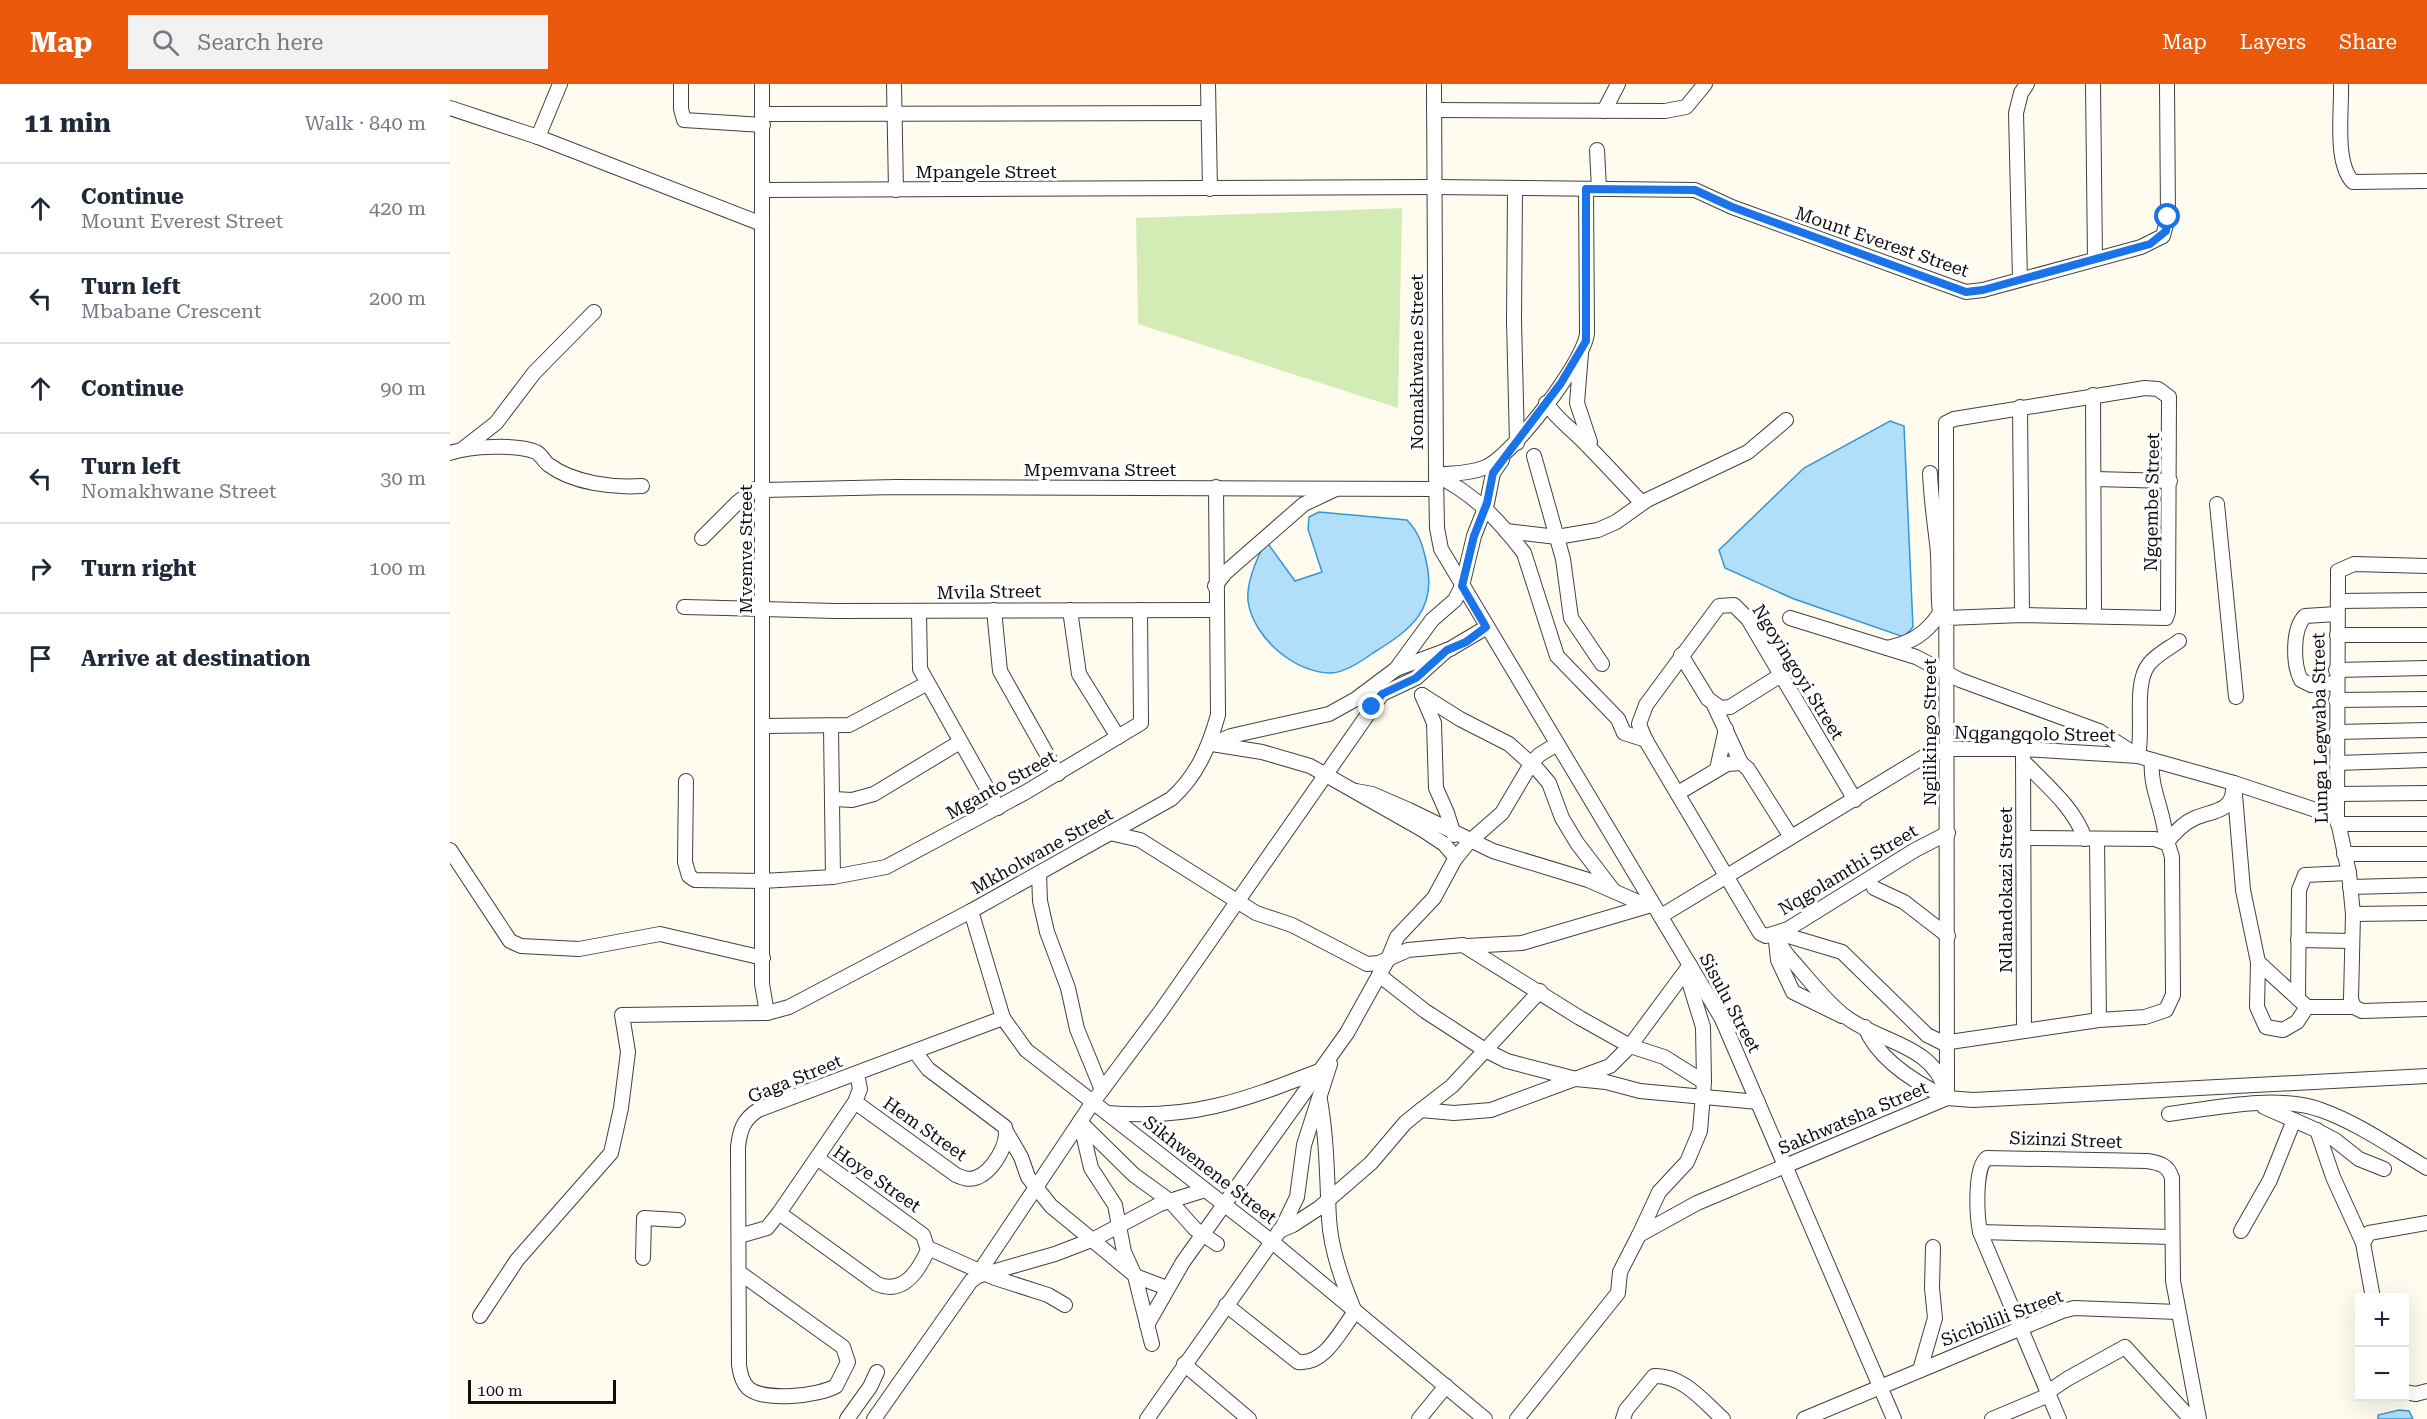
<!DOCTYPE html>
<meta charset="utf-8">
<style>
:root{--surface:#fff;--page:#f2f2f3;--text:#1f2937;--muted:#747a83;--line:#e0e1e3;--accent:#ea580c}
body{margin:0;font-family:"Roboto Serif",serif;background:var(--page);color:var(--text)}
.controls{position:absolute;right:18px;bottom:18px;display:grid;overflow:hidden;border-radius:0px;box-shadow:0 6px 24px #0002}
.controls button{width:54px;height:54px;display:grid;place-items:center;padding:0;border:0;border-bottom:2px solid var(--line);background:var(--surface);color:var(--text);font:30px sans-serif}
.scale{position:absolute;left:18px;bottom:15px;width:148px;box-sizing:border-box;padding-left:6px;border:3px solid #0e0e0e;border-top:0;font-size:16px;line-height:21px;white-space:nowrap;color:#0e0e0e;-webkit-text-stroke:4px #fff;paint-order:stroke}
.stop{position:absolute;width:18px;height:18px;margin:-14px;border:4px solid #1a73e8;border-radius:50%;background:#fff}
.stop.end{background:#1a73e8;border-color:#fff;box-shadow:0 2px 6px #0008}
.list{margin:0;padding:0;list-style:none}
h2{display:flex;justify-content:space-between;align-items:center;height:78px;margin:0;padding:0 24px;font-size:26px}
h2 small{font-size:20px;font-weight:400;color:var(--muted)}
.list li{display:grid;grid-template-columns:39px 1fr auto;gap:18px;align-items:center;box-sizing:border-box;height:90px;padding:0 24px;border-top:2px solid var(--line)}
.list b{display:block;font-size:22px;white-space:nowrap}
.list p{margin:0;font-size:20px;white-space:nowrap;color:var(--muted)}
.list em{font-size:20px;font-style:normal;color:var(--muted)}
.icon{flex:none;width:33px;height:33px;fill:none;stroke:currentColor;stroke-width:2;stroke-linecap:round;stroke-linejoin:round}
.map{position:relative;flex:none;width:1977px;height:1335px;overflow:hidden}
header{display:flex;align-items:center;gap:36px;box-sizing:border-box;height:84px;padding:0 30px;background:var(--accent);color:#fff}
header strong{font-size:28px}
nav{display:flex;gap:33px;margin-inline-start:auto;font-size:21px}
.search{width:420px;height:54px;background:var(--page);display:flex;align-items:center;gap:15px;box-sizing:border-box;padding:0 21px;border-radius:0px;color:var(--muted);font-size:22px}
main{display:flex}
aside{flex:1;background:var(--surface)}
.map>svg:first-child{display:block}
.green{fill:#d3ecb6}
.water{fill:#b1dffa;stroke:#3396d5;stroke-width:1.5}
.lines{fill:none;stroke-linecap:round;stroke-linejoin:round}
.minor-casing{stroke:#414141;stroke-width:16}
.minor{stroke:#fff;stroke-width:14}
.route{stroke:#1a73e8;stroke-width:8}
.labels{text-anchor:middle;stroke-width:6;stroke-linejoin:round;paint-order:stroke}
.street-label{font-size:18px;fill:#0e0e0e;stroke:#fff}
</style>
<header>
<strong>Map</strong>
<div class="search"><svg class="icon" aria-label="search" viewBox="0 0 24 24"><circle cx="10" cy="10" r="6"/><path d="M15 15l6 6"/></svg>Search here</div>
<nav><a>Map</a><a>Layers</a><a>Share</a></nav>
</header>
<main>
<aside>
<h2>11 min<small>Walk · 840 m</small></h2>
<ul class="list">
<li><svg class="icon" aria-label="ahead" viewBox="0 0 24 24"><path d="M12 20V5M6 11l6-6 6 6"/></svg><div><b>Continue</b><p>Mount Everest Street</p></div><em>420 m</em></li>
<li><svg class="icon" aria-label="left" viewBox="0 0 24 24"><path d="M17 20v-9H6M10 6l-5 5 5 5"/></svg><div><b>Turn left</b><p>Mbabane Crescent</p></div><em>200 m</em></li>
<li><svg class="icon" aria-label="ahead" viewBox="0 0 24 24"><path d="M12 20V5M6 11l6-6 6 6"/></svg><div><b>Continue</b></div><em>90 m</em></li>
<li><svg class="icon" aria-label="left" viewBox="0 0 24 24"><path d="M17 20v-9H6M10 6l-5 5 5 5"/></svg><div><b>Turn left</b><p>Nomakhwane Street</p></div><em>30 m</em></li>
<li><svg class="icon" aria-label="right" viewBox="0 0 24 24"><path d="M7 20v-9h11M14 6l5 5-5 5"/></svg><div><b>Turn right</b></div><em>100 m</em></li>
<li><svg class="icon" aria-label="arrive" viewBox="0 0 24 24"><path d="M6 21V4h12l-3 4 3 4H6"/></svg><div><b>Arrive at destination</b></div></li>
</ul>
</aside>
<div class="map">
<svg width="1977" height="1335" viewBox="0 0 1977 1335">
<rect width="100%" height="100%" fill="#fffcef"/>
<path class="green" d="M 952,124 L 948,324 L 688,240 L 686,134 Z"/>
<g class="water">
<path d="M 1440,337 L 1454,342 L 1463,543 L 1454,553 L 1344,515 L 1275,484 L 1269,466 L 1354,384 Z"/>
<path d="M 869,428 L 957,436 C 969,449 972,459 976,476 C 988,525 962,545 923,569 C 912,577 896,588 882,589 C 846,590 803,554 798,517 C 796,497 807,474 816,457 L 845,497 L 872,488 L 858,445 L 859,433 Z"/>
<path d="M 1949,1326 L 1959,1327 L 1963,1335 L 1928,1335 L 1928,1331 Z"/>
</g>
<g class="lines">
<g class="minor-casing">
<g id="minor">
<path d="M 231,0 L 231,25 L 234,36 L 313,41"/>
<path d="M 312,0 L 312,900 L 317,929"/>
<path d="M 444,0 L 446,106"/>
<path d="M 758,0 L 760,105"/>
<path d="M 984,0 L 986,391 L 987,444 L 991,465 L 1272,935 L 1444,1335"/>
<path d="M 1643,0 L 1645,175"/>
<path d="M 1891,0 C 1892,26 1884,79 1903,98 L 1977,97"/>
<path d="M 0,24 L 88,53 L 312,140"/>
<path d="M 984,26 L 1215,27 L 1236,23 L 1255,0"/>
<path d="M 1154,27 L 1168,0"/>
<path d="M 313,30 L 758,29"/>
<path d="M 88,53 L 110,0"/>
<path d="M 1147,66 L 1149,105"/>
<path d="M 1065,105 L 1064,237 L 1067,359"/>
<path d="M 312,106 L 984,103 L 1245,106 L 1282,123 L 1516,208 L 1533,206 L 1691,163 L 1713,152 L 1718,133 L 1717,0"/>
<path d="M 1570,195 L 1566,29 L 1571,9 L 1577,0"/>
<path d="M 1131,269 L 1127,319 L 1140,358"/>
<path d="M 1643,311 L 1644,531"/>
<path d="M 1096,319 C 1108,336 1117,341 1131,355 C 1152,376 1172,398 1192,419"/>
<path d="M 1570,323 L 1572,531"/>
<path d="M 14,364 L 46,339 L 84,289 L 144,228"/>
<path d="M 0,369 C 20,362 68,360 86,368 C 92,371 94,378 99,381 C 123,399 163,404 192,402"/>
<path d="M 1084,372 L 1113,475 L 1121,534 L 1152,580"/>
<path d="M 986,391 C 1002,389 1020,390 1036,383 C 1062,372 1135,277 1137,249 L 1136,105"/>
<path d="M 986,391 C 1025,411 1047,434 1074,469 L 1107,572 L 1168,635 L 1174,649 L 1196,656"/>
<path d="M 1645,395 L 1720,397"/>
<path d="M 314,406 L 446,403 L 986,405"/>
<path d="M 1767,420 L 1786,613"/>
<path d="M 1056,447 L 1107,453 L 1148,446 L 1166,438 L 1197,416 L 1298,368 L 1336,336"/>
<path d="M 252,454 L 288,418 L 305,405"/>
<path d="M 1977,482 L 1904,480 L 1888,487 L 1887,733 L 1899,789 L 1903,830 L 1901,915 L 1904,923 L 1912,927 L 1977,925"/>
<path d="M 765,502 L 775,489 L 854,420 L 886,405"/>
<path d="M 1888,517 L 1977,516"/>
<path d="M 234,523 L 385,527 L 765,526"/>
<path d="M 544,526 L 550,587 L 608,690"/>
<path d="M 620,526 L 629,590 L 668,653"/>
<path d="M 469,527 L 470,585 L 548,724"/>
<path d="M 1340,534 L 1466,573 L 1510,596 L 1649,647 L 1688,672 C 1694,645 1683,600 1699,580 C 1707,570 1720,564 1729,557"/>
<path d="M 1497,534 L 1572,531 L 1716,534 L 1718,528 L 1719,313 L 1708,305 L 1695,304 L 1504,335 L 1496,339 L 1497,1014"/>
<path d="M 1887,551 L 1977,551"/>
<path d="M 1437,564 C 1461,559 1476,550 1490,529 C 1487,506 1490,482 1487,459 C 1484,435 1481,413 1480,389"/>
<path d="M 1231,571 L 1258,615 L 1271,624 L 1280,623 L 1331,591"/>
<path d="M 946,585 L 982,536 L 1005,516 L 1012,502 L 1024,452 L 1037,419 L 1043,389 L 1052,376"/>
<path d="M 1886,586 L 1977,584"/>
<path d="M 1886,599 L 1861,601 L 1851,596 C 1843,581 1842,545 1855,532 L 1887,530"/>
<path d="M 972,611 L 1010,635 L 1059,660 L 1088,686 L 1099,699 L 1112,734 L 1127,759 L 1163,806"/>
<path d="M 972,611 L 984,639 L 986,704 L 997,729 L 1004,751"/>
<path d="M 1886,616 L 1977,615"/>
<path d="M 1264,621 L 1291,679"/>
<path d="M 313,642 L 399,641 L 476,600"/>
<path d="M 381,643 L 383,793"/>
<path d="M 1886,648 L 1977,646"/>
<path d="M 762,660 L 781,652 L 879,630 L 906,615 L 946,585 L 1000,565 L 1037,543"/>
<path d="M 762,660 L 812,668 L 860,682 L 973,746 L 994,760 L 1006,774"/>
<path d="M 1573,665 L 1574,947"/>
<path d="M 1702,676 C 1699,706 1716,729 1716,759"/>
<path d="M 1573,677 C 1596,701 1624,723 1635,755"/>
<path d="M 1887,679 L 1977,676"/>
<path d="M 1267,685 L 1276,645"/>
<path d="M 236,697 L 235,778 L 239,792 L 245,796 L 312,797 L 383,793 L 436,783 L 576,708 L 691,639 L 690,526"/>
<path d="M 1784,699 L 1793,806 L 1808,878 L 1857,923 L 1904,923"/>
<path d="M 906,707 L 922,710 L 959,726 L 1043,767 L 1138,796 L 1195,821"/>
<path d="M 1228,709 L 1277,680 L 1291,679 L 1298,685 L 1341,753"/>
<path d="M 1887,710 L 1977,709"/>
<path d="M 384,715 L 402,716 L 424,710 L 510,658"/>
<path d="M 1405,716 L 1298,535 L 1284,521 L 1269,522 L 1196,621 L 1189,640 L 1195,655 L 1310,849 L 1316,852 L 1338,845 L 1465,766 L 1498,749"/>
<path d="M 1888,740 L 1977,740"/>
<path d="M 660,749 L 690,756 L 806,829 L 842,841 L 917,880 L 929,879 L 958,866 L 1013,861 L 1130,934 L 1180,962 L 1214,973 L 1254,998"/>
<path d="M 1647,755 L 1649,936"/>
<path d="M 1716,759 C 1724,749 1733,739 1745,734 C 1761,727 1782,728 1783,706"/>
<path d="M 0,766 L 60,857 L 71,862 L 129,865 L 210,850 L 313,874"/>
<path d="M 1894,770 L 1977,770"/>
<path d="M 589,789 L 590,817 L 597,848 L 618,904 L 627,945 L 652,1006"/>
<path d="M 1900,803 L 1977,801"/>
<path d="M 1424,804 L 1454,818 L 1498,852"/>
<path d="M 521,827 L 553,934 L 576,966 L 821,1157 L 1035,1335"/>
<path d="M 1903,830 L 1977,829"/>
<path d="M 1211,832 L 1475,672 L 1498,665 L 1573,665 L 1688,672 L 1784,699 L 1887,733"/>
<path d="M 1328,849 L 1392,868 L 1477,951 L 1493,959 L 1649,936 L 1695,933 L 1716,926 L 1723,911 L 1722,773 L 1718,760 L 1705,755 L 1574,754"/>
<path d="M 1328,849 L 1331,862 L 1338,872 C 1355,890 1376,919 1396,933 C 1430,959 1484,960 1496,1009"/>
<path d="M 1848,856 L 1902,857"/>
<path d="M 1326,857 L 1328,876 L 1343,908 L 1392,932"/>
<path d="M 1017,862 L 1072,859 L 1198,822"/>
<path d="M 1808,878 L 1807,923 L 1816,943 L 1833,946 L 1847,938 L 1857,923"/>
<path d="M 929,891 L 975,927 L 1035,966 L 1057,977 L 1126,995 L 1156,998 L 1190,1007 L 1308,1018"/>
<path d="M 1848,915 L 1849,806 L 1855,791 L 1899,789"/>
<path d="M 1415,943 C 1428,976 1466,999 1497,1014"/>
<path d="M 405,1018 L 506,1091 C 513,1094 518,1096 525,1094 C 542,1089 560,1059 555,1043 L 478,985 L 466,969"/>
<path d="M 1814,1023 L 1864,1045 L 1885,1056 L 1909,1075 L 1934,1085"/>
<path d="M 971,1026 L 1002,1002 L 1090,907"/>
<path d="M 657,1029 C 742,1036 792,1017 869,987"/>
<path d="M 1719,1030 C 1764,1024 1827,1010 1871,1026 C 1908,1039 1943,1064 1977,1084"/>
<path d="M 630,1037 L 641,1084 L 665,1121 L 674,1168 L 685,1192 L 702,1260"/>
<path d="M 631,1039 L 684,1091 L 720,1117 L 745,1145 L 767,1160"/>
<path d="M 1867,1046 L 1883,1093 L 1913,1159"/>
<path d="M 557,1049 L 571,1073 L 578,1093 L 601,1122 L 681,1188"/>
<path d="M 329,1129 L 427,1200 C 453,1211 468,1188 478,1166 L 473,1151 L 367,1074"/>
<path d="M 829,1147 L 843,1141 L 869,1124 L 921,1079 L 955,1039 L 971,1026 L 1004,1029 L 1041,1026 L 1160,982 L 1180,962 L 1240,881"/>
<path d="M 1791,1147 L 1820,1096 L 1844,1036"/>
<path d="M 1530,1148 L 1722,1153"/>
<path d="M 1189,1151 L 1209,1108 L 1237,1078 L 1250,1047 L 1254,998 L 1253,943 L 1240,901 L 1240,883"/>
<path d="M 289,1152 L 317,1144 L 329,1129 L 405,1018 L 410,1005 L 407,990"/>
<path d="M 478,1164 L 545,1194 L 598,1211 L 615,1221"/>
<path d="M 193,1174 L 194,1134 L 228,1136"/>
<path d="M 530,1187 L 643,1018 L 711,927 L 932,610 L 966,594 L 997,566"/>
<path d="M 290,1189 L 393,1263 L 398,1278 L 386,1302 C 369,1312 314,1318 298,1304 C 292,1298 290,1289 289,1281 L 288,1063 C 290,1046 293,1036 308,1026 L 553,934"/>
<path d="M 685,1192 L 717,1204"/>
<path d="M 1923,1214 L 1913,1159 L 1919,1149 L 1977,1139"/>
<path d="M 776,1221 L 848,1278 C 875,1281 890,1247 905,1228 C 893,1199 881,1167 879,1135 C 877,1095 877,1056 870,1016"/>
<path d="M 30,1232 L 67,1176 L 161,1069 L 171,1024 L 178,968 L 172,931 L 317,929 L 339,923 L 521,827 L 721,715 C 747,692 759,663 768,631 L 766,403"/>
<path d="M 697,1241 L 733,1178 L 897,949 L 938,875 L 947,853 L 984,814 L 1005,775 L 1019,758 L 1052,729 L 1081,680 L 1089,671 L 1107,660"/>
<path d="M 734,1280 L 799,1335"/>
<path d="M 1470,1286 L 1485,1234 L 1482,1204 L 1483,1163"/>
<path d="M 1598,1308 L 1617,1295 L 1675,1263 L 1737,1331"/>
<path d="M 1954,1308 L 1966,1310 L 1977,1307"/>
<path d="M 397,1335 L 420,1303 L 427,1288"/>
<path d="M 424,1335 L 521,1197 L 528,1192 L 605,1170 L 644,1155 L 710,1120 L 755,1106"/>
<path d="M 697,1335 L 833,1142 L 847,1113 L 854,1061 L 880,980"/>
<path d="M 969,1335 L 996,1302"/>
<path d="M 1067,1335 L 1168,1209 L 1170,1188 L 1189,1151 L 1247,1119 L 1497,1014 L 1523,1016 L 1977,992"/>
<path d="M 1173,1335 L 1176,1326 L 1204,1292 C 1233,1291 1253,1317 1273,1335"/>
<path d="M 1354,1335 L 1612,1227 L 1624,1224 L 1728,1228"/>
<path d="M 1542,1335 L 1599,1311"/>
<path d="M 1609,1335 L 1530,1148 C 1527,1133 1524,1083 1537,1074 L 1697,1077 C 1710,1079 1718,1081 1722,1094 L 1723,1197 L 1749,1335"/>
</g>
</g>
<use href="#minor" class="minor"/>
</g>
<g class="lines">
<path class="route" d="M 922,623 L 932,610 L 966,594 L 997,566 L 1016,558 L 1036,543 L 1012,502 L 1024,452 L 1037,419 L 1043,389 L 1111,299 L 1136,257 L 1136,105 L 1245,106 L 1282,123 L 1516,208 L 1533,206 L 1700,160 L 1716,147 L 1718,133"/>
</g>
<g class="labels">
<g class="street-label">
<text x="536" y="94">Mpangele Street</text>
<text transform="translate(1432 158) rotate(19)" y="6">Mount Everest Street</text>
<text transform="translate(967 278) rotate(-90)" y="6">Nomakhwane Street</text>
<text x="650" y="392">Mpemvana Street</text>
<text transform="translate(1702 418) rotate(-89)" y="6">Ngqembe Street</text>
<text transform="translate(296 465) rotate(-90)" y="6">Mvemve Street</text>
<text transform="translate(539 508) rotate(-1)" y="6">Mvila Street</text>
<text transform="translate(1348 588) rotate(58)" y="6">Ngoyingoyi Street</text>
<text transform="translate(1870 644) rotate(-91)" y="6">Lunga Legwaba Street</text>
<text transform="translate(1480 648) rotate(-90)" y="6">Ngilikingo Street</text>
<text transform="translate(1585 650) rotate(1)" y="6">Nqgangqolo Street</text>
<text transform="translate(551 701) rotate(-29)" y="6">Mganto Street</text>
<text transform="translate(592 767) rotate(-29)" y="6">Mkholwane Street</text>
<text transform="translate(1398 786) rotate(-31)" y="6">Nqgolamthi Street</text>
<text transform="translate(1556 806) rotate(-90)" y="6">Ndlandokazi Street</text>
<text transform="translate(1280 919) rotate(62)" y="6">Sisulu Street</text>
<text transform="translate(345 995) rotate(-22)" y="6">Gaga Street</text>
<text transform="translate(1403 1034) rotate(-23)" y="6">Sakhwatsha Street</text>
<text transform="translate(475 1045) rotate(35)" y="6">Hem Street</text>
<text transform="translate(1616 1056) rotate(2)" y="6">Sizinzi Street</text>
<text transform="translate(760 1086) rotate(38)" y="6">Sikhwenene Street</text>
<text transform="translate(427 1095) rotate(35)" y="6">Hoye Street</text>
<text transform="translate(1552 1234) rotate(-21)" y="6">Sicibilili Street</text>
</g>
</g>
</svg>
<div class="controls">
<button>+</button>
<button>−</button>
</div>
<div class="scale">100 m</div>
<div class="stop" style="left:1718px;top:133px"></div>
<div class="stop end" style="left:922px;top:623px"></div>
</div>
</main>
